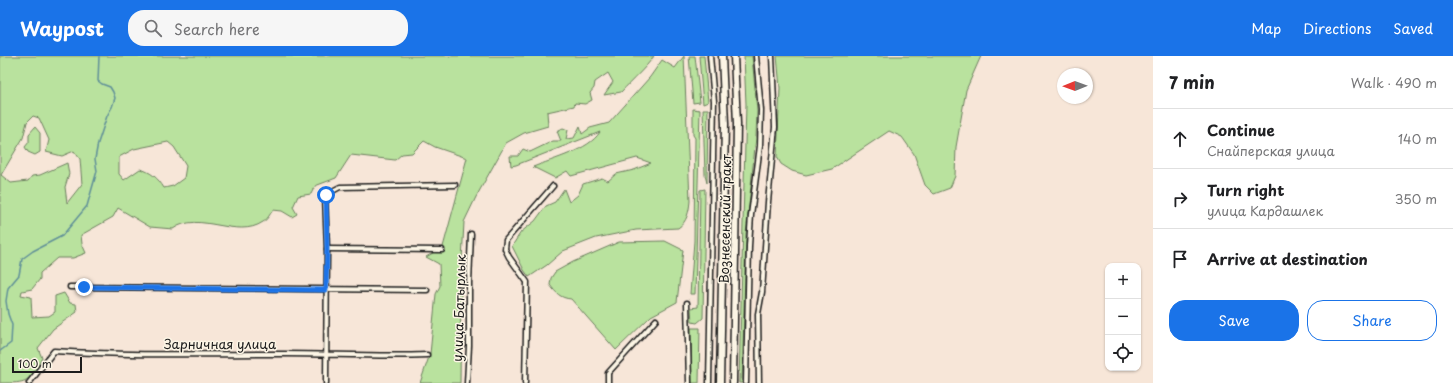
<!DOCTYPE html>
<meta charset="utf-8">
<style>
:root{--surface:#fff;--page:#f6f6f6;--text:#202124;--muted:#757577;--line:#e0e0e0;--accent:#1a73e8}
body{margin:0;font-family:"Playpen Sans",sans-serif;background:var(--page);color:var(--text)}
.controls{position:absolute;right:12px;bottom:12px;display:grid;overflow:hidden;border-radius:8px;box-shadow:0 1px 3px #0004}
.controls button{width:36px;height:36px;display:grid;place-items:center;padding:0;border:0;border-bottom:1px solid var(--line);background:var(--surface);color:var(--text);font:20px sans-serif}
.compass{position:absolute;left:1057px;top:12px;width:36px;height:36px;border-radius:50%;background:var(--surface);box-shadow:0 1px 3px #0004;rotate:269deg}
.scale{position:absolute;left:12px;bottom:10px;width:70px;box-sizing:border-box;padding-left:4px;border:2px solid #1c1c1c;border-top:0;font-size:11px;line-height:14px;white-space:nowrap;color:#1c1c1c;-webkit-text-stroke:3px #fcf5e5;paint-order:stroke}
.stop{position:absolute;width:12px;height:12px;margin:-9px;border:3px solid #1a73e8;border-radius:50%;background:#fff}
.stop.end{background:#1a73e8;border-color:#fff;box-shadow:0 1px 4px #0008}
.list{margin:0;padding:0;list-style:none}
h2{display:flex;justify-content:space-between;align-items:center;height:52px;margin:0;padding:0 16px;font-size:17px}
h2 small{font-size:13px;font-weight:400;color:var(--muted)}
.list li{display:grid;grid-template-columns:26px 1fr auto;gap:12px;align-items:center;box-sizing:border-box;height:60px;padding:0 16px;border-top:1px solid var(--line)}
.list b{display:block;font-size:15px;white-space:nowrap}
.list p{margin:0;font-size:13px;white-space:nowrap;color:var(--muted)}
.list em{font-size:13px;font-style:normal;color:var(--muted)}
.actions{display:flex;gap:8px;padding:12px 16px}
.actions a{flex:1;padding:9px 0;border:1px solid var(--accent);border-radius:16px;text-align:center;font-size:14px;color:var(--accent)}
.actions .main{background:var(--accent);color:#fff}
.icon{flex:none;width:22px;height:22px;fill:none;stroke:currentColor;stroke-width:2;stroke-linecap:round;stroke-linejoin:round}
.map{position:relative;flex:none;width:1153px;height:327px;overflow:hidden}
header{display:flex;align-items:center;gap:24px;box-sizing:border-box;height:56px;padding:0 20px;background:var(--accent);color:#fff}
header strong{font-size:19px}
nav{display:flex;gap:22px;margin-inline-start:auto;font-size:14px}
.search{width:280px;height:36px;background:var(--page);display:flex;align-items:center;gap:10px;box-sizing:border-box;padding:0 14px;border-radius:16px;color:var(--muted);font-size:15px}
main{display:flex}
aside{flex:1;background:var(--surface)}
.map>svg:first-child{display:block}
.green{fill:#b9e29e;stroke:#6a7f5d;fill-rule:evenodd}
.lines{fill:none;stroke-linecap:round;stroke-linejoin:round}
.stream{stroke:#5f8f98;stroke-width:1.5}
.street-casing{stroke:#1c1c1c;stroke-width:7}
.primary-casing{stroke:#1c1c1c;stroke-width:9}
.street{stroke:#fcf5e5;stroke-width:4}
.primary{stroke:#fcf5e5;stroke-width:6}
.route{stroke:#1a73e8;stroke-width:5}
.labels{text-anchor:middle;stroke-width:3;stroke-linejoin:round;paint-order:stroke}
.street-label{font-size:13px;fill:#1c1c1c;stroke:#fcf5e5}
</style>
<header>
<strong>Waypost</strong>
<div class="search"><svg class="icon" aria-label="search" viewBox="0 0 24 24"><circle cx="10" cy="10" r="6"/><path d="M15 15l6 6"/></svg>Search here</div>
<nav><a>Map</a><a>Directions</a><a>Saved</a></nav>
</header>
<main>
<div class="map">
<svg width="1153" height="327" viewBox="0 0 1153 327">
<rect width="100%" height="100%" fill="#f7e6d8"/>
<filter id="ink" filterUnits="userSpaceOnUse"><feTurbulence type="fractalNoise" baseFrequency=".025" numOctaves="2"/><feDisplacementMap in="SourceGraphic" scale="8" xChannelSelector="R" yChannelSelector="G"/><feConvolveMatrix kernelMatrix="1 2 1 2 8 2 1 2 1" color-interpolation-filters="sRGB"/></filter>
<g filter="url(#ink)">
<g class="green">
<path d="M 0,0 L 654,0 C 645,13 632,24 621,36 L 604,39 L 613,26 L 608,17 L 595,26 L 594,32 L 590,37 L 592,44 L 585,48 L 575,47 L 574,50 L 547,56 L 548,70 L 524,77 L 506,87 L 476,141 L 464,166 L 461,223 L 460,327 L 420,327 L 430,298 L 436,238 L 440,230 L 439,208 L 426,201 L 443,191 L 467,102 L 435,91 L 424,85 L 412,97 L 402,98 L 395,104 L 351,99 L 336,122 L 315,130 L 311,138 L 298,140 L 293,151 L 297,158 L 292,161 L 282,155 L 273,154 C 270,158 267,164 263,166 C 237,184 199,154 173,173 L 150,171 L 118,152 L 113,161 L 81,179 L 82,188 L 86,197 L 73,202 L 57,202 L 40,217 L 40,223 L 32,233 L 22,235 L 21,239 L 31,241 L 32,261 L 49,260 L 55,256 L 55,240 L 64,237 L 70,247 L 76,248 L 77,256 L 53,273 L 38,292 L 42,302 C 28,327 28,327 0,327 ZM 33,60 L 39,62 L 49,84 L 46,96 L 62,100 L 74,95 L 80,103 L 82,128 L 67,147 L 65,131 L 69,118 L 67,107 L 40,119 L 32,120 L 28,125 L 11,127 L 1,119 L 23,82 L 27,66 ZM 168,86 L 174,91 L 186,110 L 184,122 L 173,130 L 164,132 C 158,122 151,116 140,113 L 124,124 L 119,118 L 119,101 L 134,93 Z"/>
<path d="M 684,0 L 690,145 C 689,156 687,166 678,172 L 636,174 L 596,182 L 563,195 L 547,209 L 529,221 L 524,214 L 512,190 L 521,176 L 535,165 L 546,150 L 555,146 L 564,133 L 569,146 L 578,139 L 583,128 L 602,122 L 608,125 L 616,118 L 634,114 L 651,107 L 637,102 L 571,120 L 567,115 L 555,122 L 533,111 C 553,103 589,94 600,76 L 516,109 L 511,110 L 510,100 L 518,100 L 523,93 L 530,96 L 553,85 L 561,85 L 557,75 L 563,72 L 568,74 L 566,83 L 574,82 L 580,70 L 582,78 L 590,72 L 609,67 L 650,21 L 662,4 L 675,12 Z"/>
<path d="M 689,0 L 695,0 L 700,46 L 693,47 Z"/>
<path d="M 699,0 L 704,0 L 708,46 L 703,48 Z"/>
<path d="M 744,0 L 752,0 L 757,55 L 756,81 L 746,178 L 742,327 L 739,327 L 746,48 Z"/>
<path d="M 777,0 L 981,0 L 966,34 L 956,91 L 955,120 L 950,132 L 934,138 L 925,129 L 914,98 L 902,81 L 889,75 L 832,113 L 806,119 L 792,115 L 781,108 L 777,101 L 780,32 Z"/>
<path d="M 693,53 L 700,54 L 695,238 L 690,238 L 694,185 L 695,82 L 693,79 Z"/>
<path d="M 703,53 L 708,53 L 707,127 L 705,119 Z"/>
<path d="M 35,71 L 40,77 L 40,96 L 35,99 L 28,96 L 25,91 L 29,86 L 29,78 Z"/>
<path d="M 705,133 L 703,262 L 697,267 L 692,266 L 691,252 L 698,251 L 700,134 Z"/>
<path d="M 665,185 L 683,194 L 677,246 L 651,260 L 616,294 L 571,243 C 560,242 556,237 550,229 L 551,222 L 555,216 L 573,206 L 619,186 Z"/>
<path d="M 691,272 L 700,272 L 699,327 L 692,327 Z"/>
</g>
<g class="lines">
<path class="stream" d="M 0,295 L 11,287 L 12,269 L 8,258 L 6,245 L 8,232 L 19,219 L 22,203 L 33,195 L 62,180 L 87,150 L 97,115 L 95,103 L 98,87 L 107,60 L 112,51 L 115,42 L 113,36 L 110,31 L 102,28 L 98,25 L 99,0"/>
<g class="street-casing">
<g id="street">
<path d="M 327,193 L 442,194"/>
<path d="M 70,231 L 427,234"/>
<path d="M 687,247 L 689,327"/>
<path d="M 29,327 L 54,295 C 131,300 207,298 284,298 C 332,298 379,301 427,299"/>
<path d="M 326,327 L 327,193 L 325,139 L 340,131 L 455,129"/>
<path d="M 467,327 L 469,290 L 469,227 L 471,178"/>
<path d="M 525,327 L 527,226 L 509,201 L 505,193 L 506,184 L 553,130"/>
<path d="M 608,327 L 608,317 L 656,264"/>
<path d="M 709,327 L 714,45 L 710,0"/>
<path d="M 746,327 L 749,190 L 751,159 L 760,90 L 761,54 L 756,0"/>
<path d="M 759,327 L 758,258 L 762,236 L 768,146 L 775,71 L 772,0"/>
</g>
</g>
<g class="primary-casing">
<g id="primary">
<path d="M 720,327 L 725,68 L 722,0"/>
<path d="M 733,327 L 737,68 L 734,0"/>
</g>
</g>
<use href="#street" class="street"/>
<use href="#primary" class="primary"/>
</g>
</g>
<g class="lines" filter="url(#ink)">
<path class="route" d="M 84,231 L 326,234 L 327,193 L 326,139"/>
</g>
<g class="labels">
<g class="street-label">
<text transform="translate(725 163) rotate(-89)" y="5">Вознесенский тракт</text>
<text transform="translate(459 252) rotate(-88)" y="5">улица Батырлык</text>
<text x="220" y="293">Зарничная улица</text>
</g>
</g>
</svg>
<div class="controls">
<button>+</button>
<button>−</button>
<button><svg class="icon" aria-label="locate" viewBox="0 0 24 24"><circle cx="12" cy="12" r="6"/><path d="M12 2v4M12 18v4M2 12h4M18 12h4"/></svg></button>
</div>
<svg class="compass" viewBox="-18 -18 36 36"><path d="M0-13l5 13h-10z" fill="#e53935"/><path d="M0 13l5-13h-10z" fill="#757577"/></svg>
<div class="scale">100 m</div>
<div class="stop" style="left:326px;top:139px"></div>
<div class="stop end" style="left:84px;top:231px"></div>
</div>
<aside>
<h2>7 min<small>Walk · 490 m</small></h2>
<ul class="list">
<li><svg class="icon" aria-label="ahead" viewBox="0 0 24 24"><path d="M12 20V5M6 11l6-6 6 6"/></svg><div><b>Continue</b><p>Снайперская улица</p></div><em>140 m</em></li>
<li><svg class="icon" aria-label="right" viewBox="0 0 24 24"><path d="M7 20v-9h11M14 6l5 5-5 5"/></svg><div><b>Turn right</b><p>улица Кардашлек</p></div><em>350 m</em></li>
<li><svg class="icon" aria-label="arrive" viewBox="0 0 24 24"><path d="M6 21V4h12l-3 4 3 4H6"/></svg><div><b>Arrive at destination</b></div></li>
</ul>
<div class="actions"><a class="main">Save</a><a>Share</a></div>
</aside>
</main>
